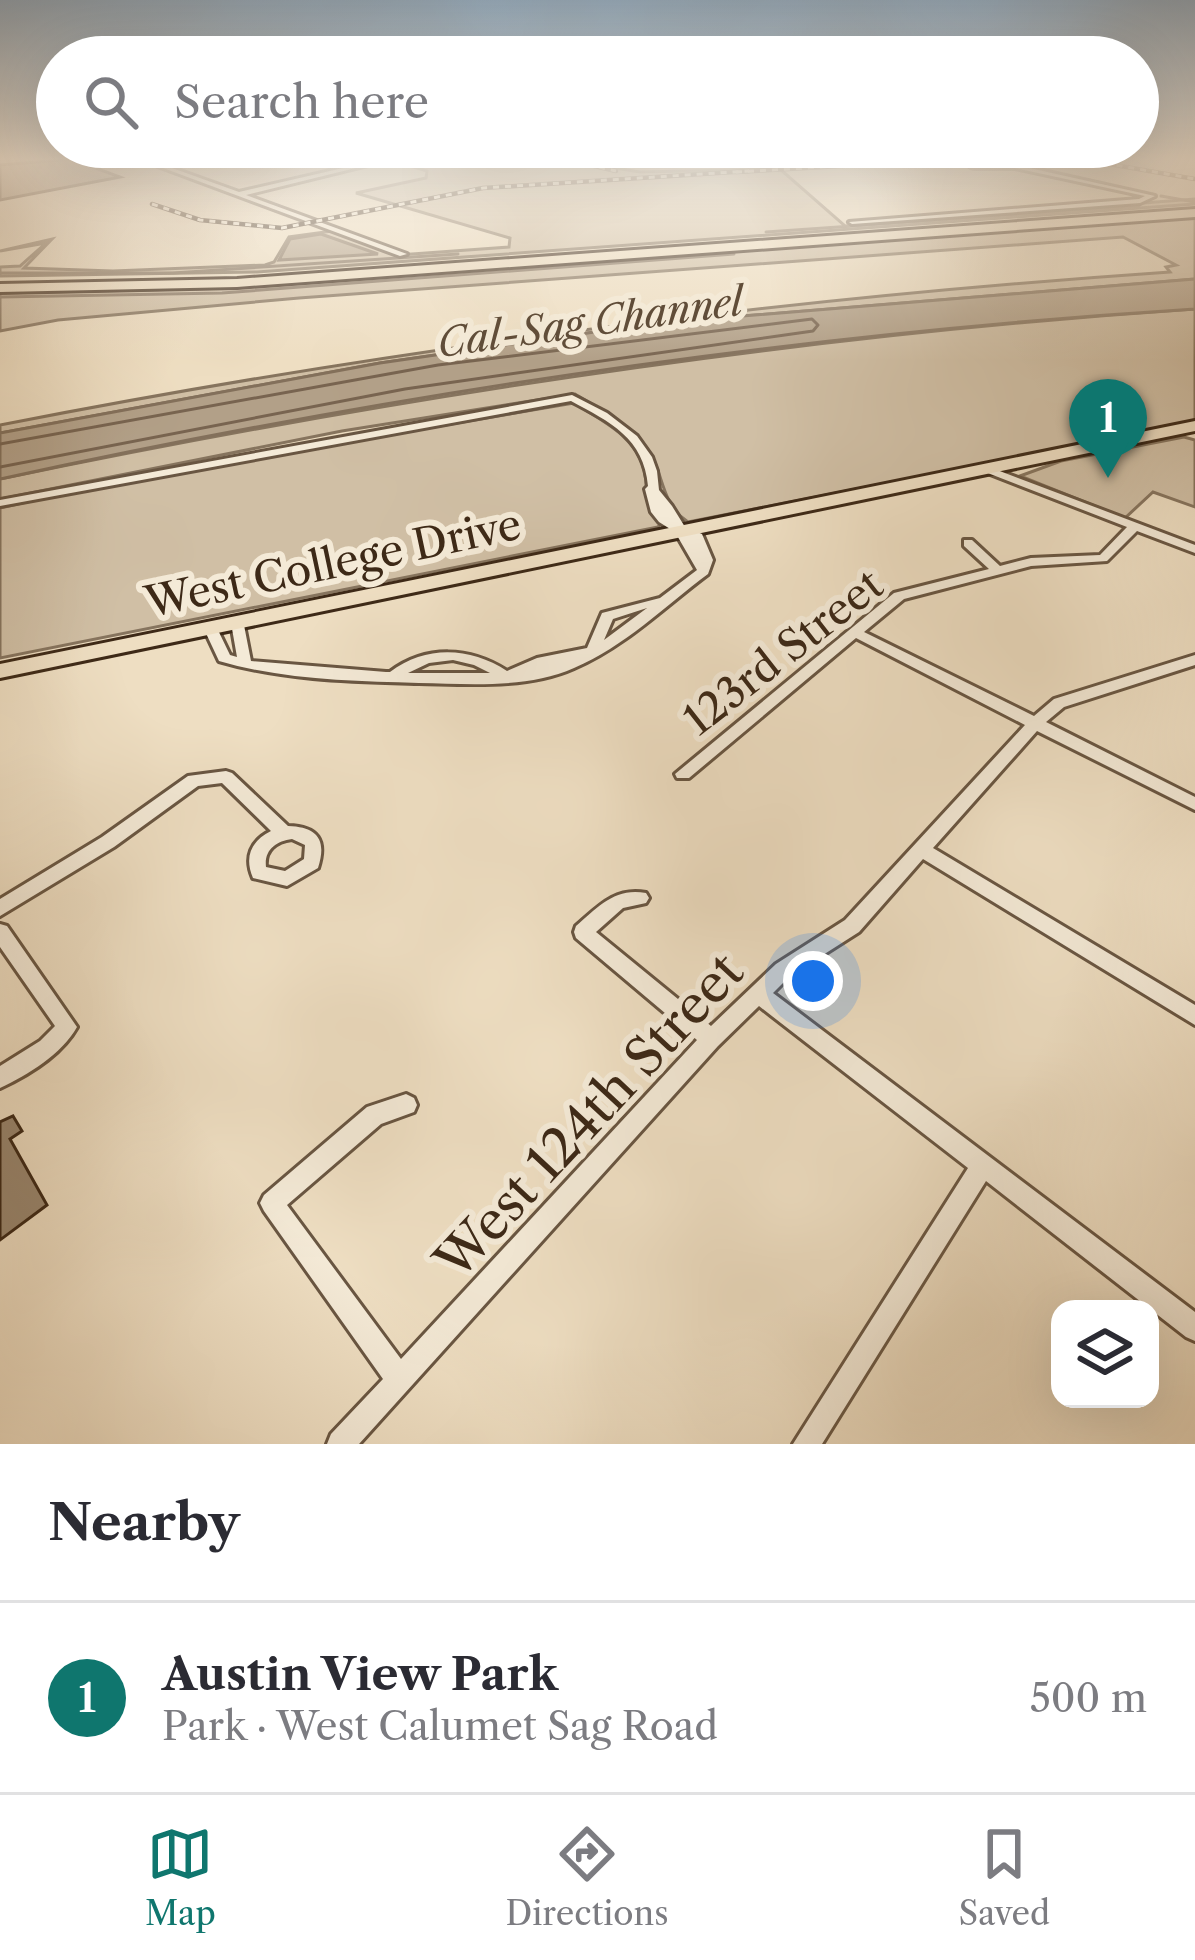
<!DOCTYPE html>
<meta charset="utf-8">
<style>
:root{--surface:#fff;--page:#f7f7f7;--text:#2b2b33;--muted:#7c7c81;--line:#e1e1e2;--accent:#0f766e}
body{margin:0;font-family:"Libre Caslon Text",serif;background:var(--page);color:var(--text)}
.controls{position:absolute;right:36px;bottom:36px;display:grid;overflow:hidden;border-radius:24px;box-shadow:0 12px 48px #0002}
.controls button{width:108px;height:108px;display:grid;place-items:center;padding:0;border:0;border-bottom:3px solid var(--line);background:var(--surface);color:var(--text);font:60px sans-serif}
.you{position:absolute;left:813px;top:981px;width:42px;height:42px;margin:-30px;border:9px solid #fff;border-radius:50%;background:#1a73e8;box-shadow:0 0 0 18px #1a73e833}
.badge{display:grid;place-items:center;width:78px;height:78px;border-radius:50%;background:var(--accent);color:#fff;font-size:39px;font-weight:700}
.pin{position:absolute;translate:-50% -99px;filter:drop-shadow(0 3px 6px #0008)}
.pin::after{content:'';position:absolute;top:63px;width:42px;height:36px;background:inherit;clip-path:polygon(0 0,100% 0,50% 100%)}
.list{margin:0;padding:0;list-style:none}
h2{display:flex;justify-content:space-between;align-items:center;height:156px;margin:0;padding:0 48px;font-size:51px}
h2 small{font-size:39px;font-weight:400;color:var(--muted)}
.list li{display:grid;grid-template-columns:78px 1fr auto;gap:36px;align-items:center;box-sizing:border-box;height:192px;padding:0 48px;border-top:3px solid var(--line)}
.list b{display:block;font-size:45px;white-space:nowrap}
.list p{margin:0;font-size:39px;white-space:nowrap;color:var(--muted)}
.list em{font-size:39px;font-style:normal;color:var(--muted)}
.icon{flex:none;width:66px;height:66px;fill:none;stroke:currentColor;stroke-width:2;stroke-linecap:round;stroke-linejoin:round}
.map{position:relative;flex:none;width:1195px;height:1444px;overflow:hidden}
.search{position:absolute;background:var(--surface);box-shadow:0 12px 48px #0002;left:36px;right:36px;top:36px;height:132px;display:flex;align-items:center;gap:30px;box-sizing:border-box;padding:0 42px;border-radius:66px;color:var(--muted);font-size:45px}
.sheet{height:348px;background:var(--surface)}
nav{display:flex;justify-content:space-around;align-items:center;box-sizing:border-box;height:168px;border-top:3px solid var(--line);background:var(--surface);font-size:33px;color:var(--muted)}
nav a{display:grid;justify-items:center;gap:6px}
nav .on{color:var(--accent)}
.map>svg:first-child{display:block}
.green{fill:#d0bfa5;stroke:#86745e;stroke-width:3}
.water{fill:#b2a088;stroke:#83705b;stroke-width:3}
.lines{fill:none;stroke-linecap:round;stroke-linejoin:round}
.shore{stroke:#786450;stroke-width:3}
.stream{stroke:#83705b;stroke-width:3}
.building{fill:#998770;stroke:#3d2917;stroke-width:3}
.minor-casing{stroke:#695642;stroke-width:6}
.tertiary-casing{stroke:#695642;stroke-width:24}
.primary-casing{stroke:#3d2917;stroke-width:6}
.motorway-casing{stroke:#3d2917;stroke-width:6}
.minor{fill:#f4ead7;fill-rule:evenodd}
.tertiary{stroke:#f4ead7;stroke-width:18}
.primary{fill:#eedec2;fill-rule:evenodd}
.motorway{fill:#eedec2;fill-rule:evenodd}
.rail-casing{stroke:#3d2917;stroke-width:4.5}
.rail{stroke:#f4ead7;stroke-width:3;stroke-dasharray:6;stroke-linecap:butt}
.labels{text-anchor:middle;stroke-width:12;stroke-linejoin:round;paint-order:stroke}
.far-water-label{font-size:39px;font-style:italic;fill:#604d39;stroke:#f4ead7}
.street-label{font-size:42px;fill:#3d2917;stroke:#f4ead7}
.near-street-label{font-size:51px;fill:#3d2917;stroke:#f4ead7}
</style>
<div class="map">
<svg width="1195" height="1444" viewBox="0 0 1195 1444">
<rect width="100%" height="100%" fill="#eedec2"/>
<filter id="stains"><feTurbulence type="fractalNoise" baseFrequency=".00167" numOctaves="4"/><feColorMatrix values="0 0 0 0 .2 0 0 0 0 .09 0 0 0 0 .02 0 0 0 .5 -.17"/></filter>
<radialGradient id="worn" r=".72"><stop offset=".6" stop-color="#630" stop-opacity="0"/><stop offset="1" stop-color="#630" stop-opacity=".3"/></radialGradient>
<g class="green">
<path d="M 399,159 L 558,159 L 640,172 L 780,169 L 845,226 L 1195,199 L 1195,204 L 257,272 L 0,276 L 0,267 L 20,266 L 46,243 L 0,251 L 52,239 L 24,268 L 113,271 L 265,265 L 274,262 L 289,237 L 332,231 L 398,255 L 509,247 L 510,238 L 356,193 L 426,178 L 427,171 L 393,161 Z"/>
<path d="M 1195,217 L 1195,279 L 657,323 L 380,363 L 0,433 L 0,425 C 388,349 776,299 1170,272 L 1166,267 L 1176,265 L 1123,237 L 299,298 L 58,320 L 0,331 L 0,293 L 236,288 Z"/>
<path d="M 1195,309 L 1195,422 L 688,522 C 659,503 665,472 646,447 C 628,425 600,409 575,394 L 342,431 L 0,499 L 0,479 C 395,397 792,336 1195,309 Z"/>
<path d="M 574,403 C 601,420 636,436 644,470 C 651,497 639,498 661,523 L 658,527 L 0,658 L 0,508 L 130,479 Z"/>
<path d="M 1184,437 L 1195,440 L 1195,507 L 1153,492 L 1125,518 L 1020,476 L 1061,461 Z"/>
</g>
<g class="water">
<path d="M 321,234 L 378,254 L 279,260 L 290,239 Z"/>
<path d="M 1195,279 L 1195,309 C 792,334 394,393 0,479 L 0,433 L 380,363 L 657,323 Z"/>
</g>
<g class="lines">
<path class="shore" d="M 0,444 L 438,365 L 812,319 L 818,325 L 813,331 L 405,389 L 0,467"/>
<g class="stream">
<path d="M 1161,196 L 1195,202"/>
<path d="M 766,232 L 1139,206"/>
<path d="M 0,273 L 173,273 L 458,254"/>
<path d="M 0,297 L 222,293 L 734,254"/>
</g>
</g>
<g class="building">
<path d="M 71,159 L 120,177 L 0,200 L 0,165 Z"/>
<path d="M 13,1116 L 22,1131 L 10,1139 L 47,1205 L 0,1240 L 0,1122 Z"/>
</g>
<g class="lines">
<g class="minor-casing">
<g id="minor">
<path d="M 139,159 L 147,159 L 239,192 L 382,159 L 392,159 L 246,195 L 407,254 L 400,256 Z"/>
<path d="M 1003,162 L 1155,196 L 1140,203 L 852,224 L 849,222 L 1139,199 L 1145,196 L 1001,165 Z"/>
<path d="M 572,395 L 607,413 L 637,436 L 652,457 L 657,471 L 659,490 L 672,506 L 685,527 L 702,534 L 713,560 L 708,574 C 665,606 624,647 574,668 C 527,689 469,684 419,683 C 352,681 284,680 219,661 L 204,629 L 211,625 L 216,626 L 230,655 L 237,657 L 231,623 L 233,620 L 243,620 L 251,661 L 386,672 L 390,672 C 426,645 470,647 507,671 L 537,658 L 587,648 L 602,613 L 660,598 L 697,570 L 675,532 L 659,522 L 651,512 L 645,489 L 648,486 C 644,438 610,422 571,401 L 0,506 L 0,500 ZM 647,608 L 604,640 L 613,619 ZM 453,660 L 474,665 L 490,673 L 408,673 L 429,663 Z"/>
<path d="M 984,465 L 1195,545 L 1195,553 L 1137,531 L 1107,561 L 1031,566 L 904,599 L 864,632 L 1034,716 L 1054,699 L 1195,655 L 1195,665 L 1064,707 L 1046,722 L 1195,797 L 1195,810 L 1037,731 L 933,848 L 1195,1005 L 1195,1025 L 923,859 L 859,932 L 790,976 L 773,993 L 1195,1312 L 1195,1341 L 1186,1337 L 986,1181 L 822,1444 L 793,1444 L 968,1168 L 759,1006 L 718,1046 L 359,1444 L 327,1444 L 331,1434 L 383,1379 L 264,1211 L 260,1203 L 264,1195 L 367,1107 L 406,1094 L 414,1098 L 417,1105 L 414,1112 L 381,1124 L 287,1205 L 401,1359 L 697,1040 L 576,938 L 574,932 L 576,926 C 598,907 615,887 646,893 L 649,898 L 646,903 L 623,908 L 596,932 L 711,1026 L 776,964 L 845,920 L 1025,725 L 856,638 L 689,778 L 677,778 L 675,774 L 894,593 L 989,569 L 964,546 L 964,540 L 972,540 L 1000,566 L 1031,558 L 1100,555 L 1127,527 L 980,470 L 979,468 Z"/>
<path d="M 226,771 L 232,773 L 288,826 C 318,827 327,840 318,868 L 287,886 L 253,878 C 244,857 251,841 271,831 L 222,783 L 198,786 L 114,847 L 0,916 L 0,899 L 102,837 L 188,776 ZM 292,839 L 305,845 L 304,859 L 285,871 L 266,867 C 264,850 276,841 292,839 Z"/>
<path d="M 0,924 L 7,926 L 77,1027 C 62,1054 28,1075 0,1088 L 0,1066 L 40,1041 L 55,1026 L 0,947 Z"/>
</g>
</g>
<g class="tertiary-casing">
<path id="tertiary" d="M 975,159 L 1014,159"/>
</g>
<g class="primary-casing">
<path id="primary" d="M 1195,421 L 1195,431 L 0,678 L 0,664 Z"/>
</g>
<g class="motorway-casing">
<path id="motorway" d="M 1195,209 L 1195,217 L 237,287 L 0,292 L 0,284 L 237,279 Z"/>
</g>
<use href="#minor" class="minor"/>
<use href="#tertiary" class="tertiary"/>
<use href="#primary" class="primary"/>
<use href="#motorway" class="motorway"/>
<g class="rail-casing">
<g id="rail">
<path d="M 564,159 L 616,171"/>
<path d="M 1081,159 L 1195,179"/>
<path d="M 736,172 L 964,159"/>
<path d="M 152,204 L 200,220 L 282,228 L 483,188 L 749,171"/>
</g>
</g>
<use href="#rail" class="rail"/>
</g>
<linearGradient id="sky" x2="0" y2="1"><stop stop-color="#92acc2"/><stop offset="0.44" stop-color="#f7f0e4"/><stop offset="1" stop-color="#f7f0e4" stop-opacity="0"/></linearGradient>
<rect width="1195" height="361" fill="url(#sky)"/>
<g class="labels">
<g class="far-water-label">
<text transform="translate(590 322) rotate(-8)" y="14">Cal-Sag Channel</text>
</g>
<g class="street-label">
<text transform="translate(333 563) rotate(-12)" y="15">West College Drive</text>
<text transform="translate(783 652) rotate(-38)" y="15">123rd Street</text>
</g>
<g class="near-street-label">
<text transform="translate(589 1116) rotate(-47)" y="18">West 124th Street</text>
</g>
</g>
<rect width="100%" height="100%" filter="url(#stains)"/>
<rect width="100%" height="100%" fill="url(#worn)"/>
</svg>
<div class="controls">
<button><svg class="icon" aria-label="layers" viewBox="0 0 24 24"><path d="M12 4l9 5-9 5-9-5zM3 14l9 5 9-5"/></svg></button>
</div>
<div class="you"></div>
<div class="pin badge" style="left:1108px;top:478px">1</div>
<div class="search"><svg class="icon" aria-label="search" viewBox="0 0 24 24"><circle cx="10" cy="10" r="6"/><path d="M15 15l6 6"/></svg>Search here</div>
</div>
<section class="sheet">
<h2>Nearby<small></small></h2>
<ul class="list">
<li><span class="badge">1</span><div><b>Austin View Park</b><p>Park · West Calumet Sag Road</p></div><em>500 m</em></li>
</ul>
</section>
<nav>
<a class="on"><svg class="icon" aria-label="map" viewBox="0 0 24 24"><path d="M3 6l6-2 6 2 6-2v14l-6 2-6-2-6 2zM9 4v14M15 6v14"/></svg>Map</a>
<a><svg class="icon" aria-label="directions" viewBox="0 0 24 24"><path d="M12 3l9 9-9 9-9-9zM9 14v-3h6M13 9l2 2-2 2"/></svg>Directions</a>
<a><svg class="icon" aria-label="saved" viewBox="0 0 24 24"><path d="M7 4h10v16l-5-4-5 4z"/></svg>Saved</a>
</nav>
